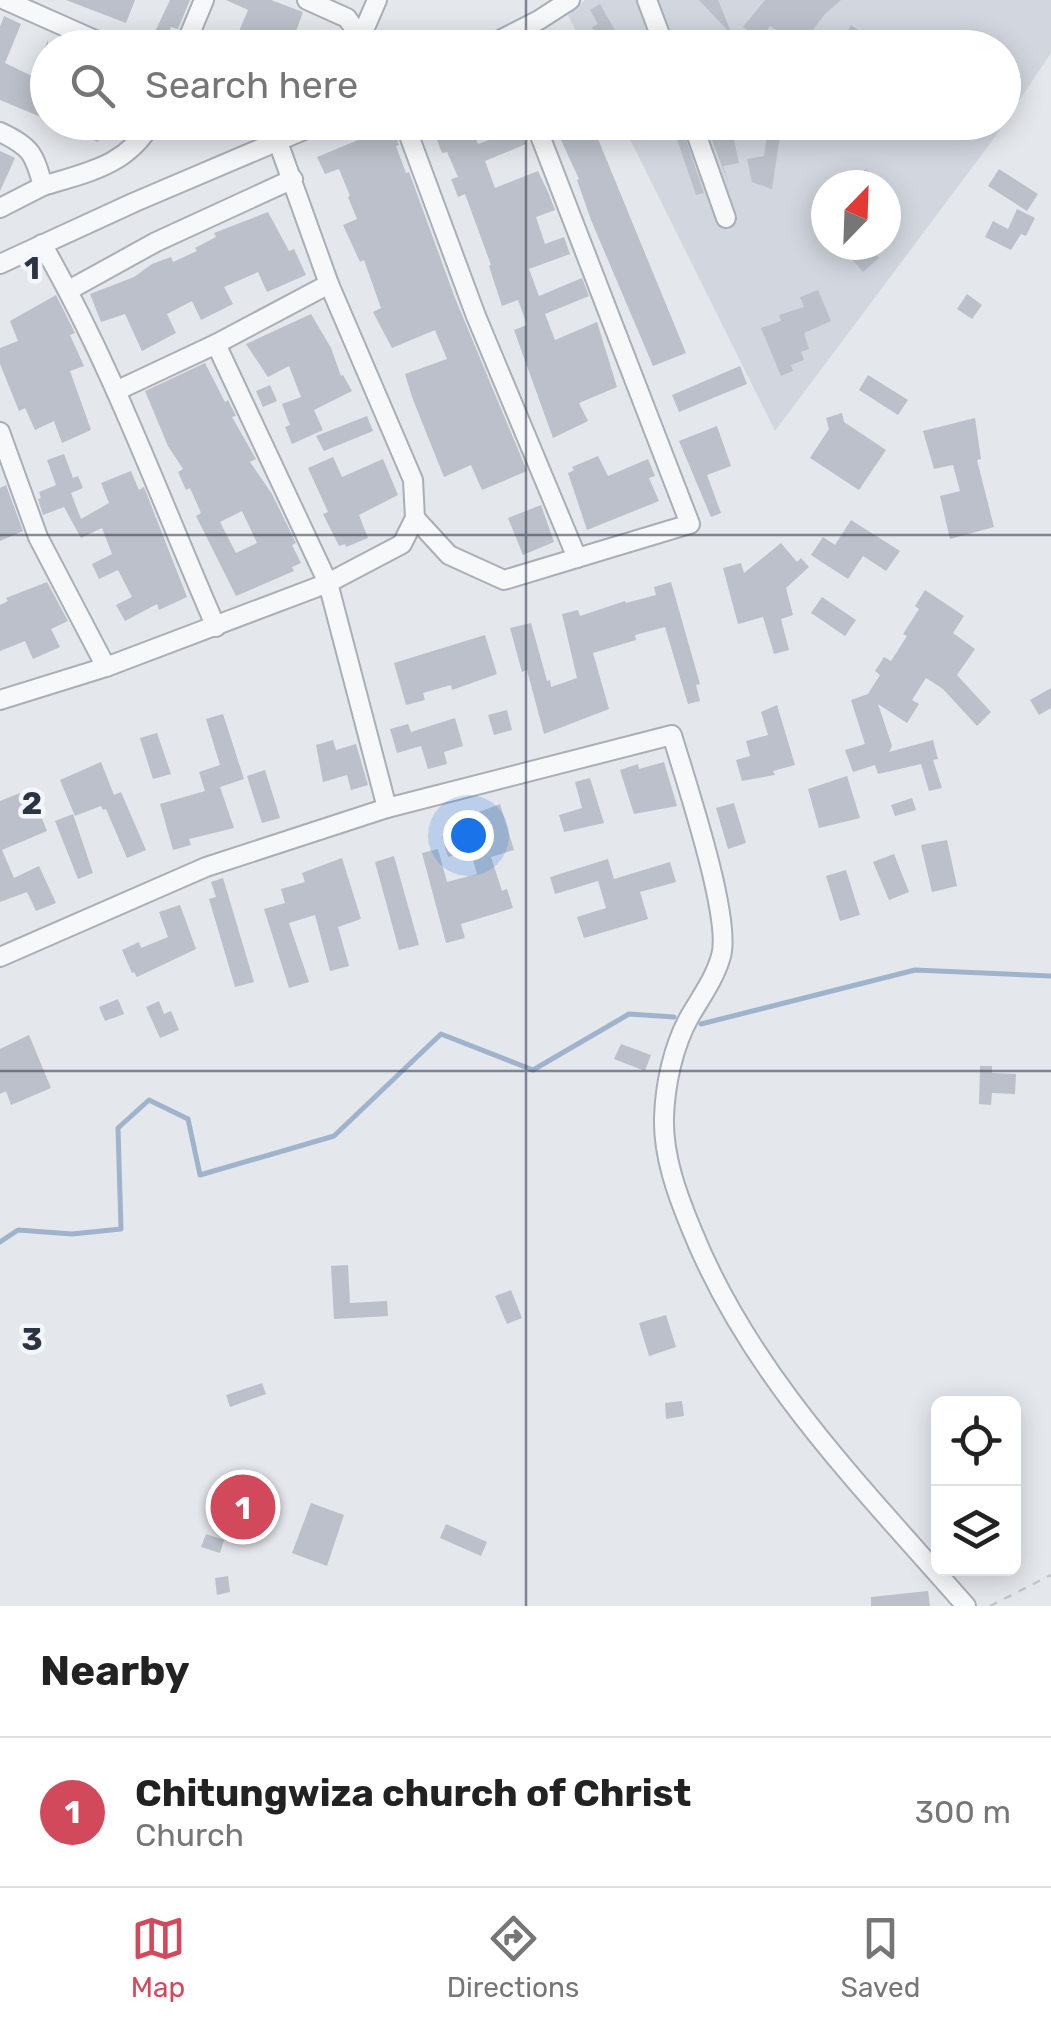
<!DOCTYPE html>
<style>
:root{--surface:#fff;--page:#f6f6f6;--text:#222;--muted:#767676;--line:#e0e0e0;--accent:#d1495b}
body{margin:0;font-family:Rubik,sans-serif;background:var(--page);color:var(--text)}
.controls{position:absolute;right:30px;bottom:30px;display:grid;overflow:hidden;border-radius:15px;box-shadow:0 5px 25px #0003}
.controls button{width:90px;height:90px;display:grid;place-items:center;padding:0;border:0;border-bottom:2px solid var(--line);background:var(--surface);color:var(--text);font:50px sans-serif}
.compass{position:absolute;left:811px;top:170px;width:90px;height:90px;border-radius:50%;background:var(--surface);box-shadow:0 5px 25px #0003;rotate:23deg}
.you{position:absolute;left:468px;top:835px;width:35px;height:35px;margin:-25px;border:8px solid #fff;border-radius:50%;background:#1a73e8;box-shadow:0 0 0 15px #1a73e833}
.badge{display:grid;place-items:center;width:65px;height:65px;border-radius:50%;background:var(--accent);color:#fff;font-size:32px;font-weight:700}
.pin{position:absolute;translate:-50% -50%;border:5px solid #fff;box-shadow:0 2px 10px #0006}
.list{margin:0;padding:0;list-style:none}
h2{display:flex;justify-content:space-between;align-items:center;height:130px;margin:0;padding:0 40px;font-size:42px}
h2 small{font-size:32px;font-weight:400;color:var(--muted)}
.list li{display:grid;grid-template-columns:65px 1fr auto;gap:30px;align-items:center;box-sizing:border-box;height:150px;padding:0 40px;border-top:2px solid var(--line)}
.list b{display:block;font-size:38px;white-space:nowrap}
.list p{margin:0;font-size:32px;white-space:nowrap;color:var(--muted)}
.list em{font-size:32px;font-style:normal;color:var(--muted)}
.icon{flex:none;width:55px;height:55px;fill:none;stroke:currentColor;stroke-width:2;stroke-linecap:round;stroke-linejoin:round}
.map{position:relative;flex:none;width:1051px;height:1606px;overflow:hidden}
.search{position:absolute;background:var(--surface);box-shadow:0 5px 25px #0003;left:30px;right:30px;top:30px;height:110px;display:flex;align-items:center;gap:25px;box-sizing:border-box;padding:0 35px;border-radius:55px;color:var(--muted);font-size:38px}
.sheet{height:280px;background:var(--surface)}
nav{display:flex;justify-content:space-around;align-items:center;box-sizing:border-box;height:140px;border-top:2px solid var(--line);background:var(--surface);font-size:28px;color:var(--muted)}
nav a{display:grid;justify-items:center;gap:5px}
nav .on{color:var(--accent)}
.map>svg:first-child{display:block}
.built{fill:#d2d6de;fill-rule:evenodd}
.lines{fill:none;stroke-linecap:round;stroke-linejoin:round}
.stream{stroke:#9fb4cc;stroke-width:5}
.building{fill:#bbc0ca;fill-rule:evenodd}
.minor-casing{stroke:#a9aeb7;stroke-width:22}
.path{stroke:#c2c5cb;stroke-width:2.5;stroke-dasharray:8 8;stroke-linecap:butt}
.minor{stroke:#f7f8fa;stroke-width:18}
.grid{fill:none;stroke:#2b3445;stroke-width:2.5;stroke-opacity:0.55}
.grid-label{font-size:32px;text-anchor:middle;font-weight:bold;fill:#2b3445;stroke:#f4f6f9;stroke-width:9;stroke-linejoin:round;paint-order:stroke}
</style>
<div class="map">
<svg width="1051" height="1606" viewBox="0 0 1051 1606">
<rect width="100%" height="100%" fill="#e4e7ec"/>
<path class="built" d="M 585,0 L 1051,0 L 1051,53 L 992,141 L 775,431 L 622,123 L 1004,122 L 1004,48 L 584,47 L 568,15 ZM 826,185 L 886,185 L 886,245 L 826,245 Z"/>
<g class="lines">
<g class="stream">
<path d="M 701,1024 L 915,970 L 1051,976"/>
<path d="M 0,1242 L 18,1230 L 72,1234 L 121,1229 L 118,1128 L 149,1100 L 188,1119 L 200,1175 L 334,1136 L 441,1034 L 533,1070 L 629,1014 L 674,1017"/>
</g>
</g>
<g class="building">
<path d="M 66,0 L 135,0 L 126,23 Z"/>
<path d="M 170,0 L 190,0 L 178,29 L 171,27 L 165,43 L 152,38 Z"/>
<path d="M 226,0 L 271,0 L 303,12 L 290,48 L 232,48 L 248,10 Z"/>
<path d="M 699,0 L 718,0 L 731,32 L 730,33 Z"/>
<path d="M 765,0 L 841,0 L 824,15 L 809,35 L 827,48 L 804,48 L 770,26 L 761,39 L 743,27 Z"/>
<path d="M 600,4 L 625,48 L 595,48 L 596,36 L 592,27 L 598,24 L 590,10 Z"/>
<path d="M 4,16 L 21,24 L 5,63 L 32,76 L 48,40 L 48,120 L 0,100 L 0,27 Z"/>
<path d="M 851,25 L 861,32 L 864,30 L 880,48 L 837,48 Z"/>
<path d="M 54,122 L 107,122 L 98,142 Z"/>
<path d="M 430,122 L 469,122 L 478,144 L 519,129 L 526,144 L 485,161 L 495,188 L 538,171 L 548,192 L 555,210 L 536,217 L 545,244 L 564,237 L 570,254 L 529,269 L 539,296 L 582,278 L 589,296 L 545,314 L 555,340 L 597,322 L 617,387 L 579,403 L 588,421 L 553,438 L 514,330 L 527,325 L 518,300 L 502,306 L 489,266 L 491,265 L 465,194 L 458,197 L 451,179 L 458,177 L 447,152 L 442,153 Z"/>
<path d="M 560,122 L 591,122 L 686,353 L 653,366 L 591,220 L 577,180 L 579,179 L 561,140 L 566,138 Z"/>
<path d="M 671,122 L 680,122 L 704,193 L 696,195 Z"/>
<path d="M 705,122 L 730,122 L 739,163 L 723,166 L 729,185 Z"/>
<path d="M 769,122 L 782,122 L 772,189 L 752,182 L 747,159 L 764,156 Z"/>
<path d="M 392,126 L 399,145 L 396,146 L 406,173 L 409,172 L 455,298 L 527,471 L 482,490 L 471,465 L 444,477 L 412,397 L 405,374 L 447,359 L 435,330 L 392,348 L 373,312 L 381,308 L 364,260 L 360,262 L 343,225 L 357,219 L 348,197 L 350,196 L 339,169 L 325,174 L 317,157 Z"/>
<path d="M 0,151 L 15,158 L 0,191 Z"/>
<path d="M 866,169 L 875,178 L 867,185 L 849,185 Z"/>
<path d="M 999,169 L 1038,194 L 1027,211 L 988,186 Z"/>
<path d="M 1017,209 L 1035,218 L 1026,236 L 1021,234 L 1011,250 L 985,237 L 993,221 L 1008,229 Z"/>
<path d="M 268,212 L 289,251 L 294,249 L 306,275 L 267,292 L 258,272 L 224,287 L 233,304 L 201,320 L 192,301 L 167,314 L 176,333 L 142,351 L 125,314 L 101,322 L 90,294 L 134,277 L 152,264 L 171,257 L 173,262 L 197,251 L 195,248 L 216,237 L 214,233 Z"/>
<path d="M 863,245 L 868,245 L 879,258 L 863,272 L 849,256 Z"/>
<path d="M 818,290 L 831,321 L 804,333 L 809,349 L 801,352 L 804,360 L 791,365 L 793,371 L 781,376 L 761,328 L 781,321 L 779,315 L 804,307 L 800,297 Z"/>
<path d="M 967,294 L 982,305 L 972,319 L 957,309 Z"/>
<path d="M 56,295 L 75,333 L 70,335 L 84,366 L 70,371 L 91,430 L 62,443 L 54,421 L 35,430 L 25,408 L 19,411 L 0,364 L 0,348 L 18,341 L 10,321 Z"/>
<path d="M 311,314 L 331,348 L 341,376 L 343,375 L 352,391 L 314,410 L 323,430 L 292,444 L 285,427 L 290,425 L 282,404 L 301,397 L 289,366 L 268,377 L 246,344 Z"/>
<path d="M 205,363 L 225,402 L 228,400 L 236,416 L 232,417 L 256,459 L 250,462 L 272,494 L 296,543 L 292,545 L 301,563 L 292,567 L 294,571 L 236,596 L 196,516 L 201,513 L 190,488 L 186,490 L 178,472 L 183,469 L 168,446 L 145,391 ZM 242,511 L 257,543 L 236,553 L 220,522 Z"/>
<path d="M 740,366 L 747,384 L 679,412 L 672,395 Z"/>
<path d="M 868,375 L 908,400 L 898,415 L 859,390 Z"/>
<path d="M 270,385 L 277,401 L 263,407 L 256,391 Z"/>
<path d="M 842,413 L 844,422 L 886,450 L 859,490 L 810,458 L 829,429 L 826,418 Z"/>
<path d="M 367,416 L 373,431 L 324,451 L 316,436 Z"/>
<path d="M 975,418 L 981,459 L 977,460 L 994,527 L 950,539 L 940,496 L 960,491 L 953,465 L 934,469 L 923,431 Z"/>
<path d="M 717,426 L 731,466 L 707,475 L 721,513 L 711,517 L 679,441 Z"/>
<path d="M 64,454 L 73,478 L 78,476 L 83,488 L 71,493 L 81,519 L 109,503 L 101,483 L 131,471 L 139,490 L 144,487 L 187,597 L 159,610 L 157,604 L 125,621 L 116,605 L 132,597 L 118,570 L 99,579 L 92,564 L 112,554 L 102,528 L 81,538 L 64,507 L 43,515 L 38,499 L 41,498 L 39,492 L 56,485 L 47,460 Z"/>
<path d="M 598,456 L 608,476 L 648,459 L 655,476 L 649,478 L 659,501 L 587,530 L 568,473 L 574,470 L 572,467 Z"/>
<path d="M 333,457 L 342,477 L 383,459 L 398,495 L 359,515 L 368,538 L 346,547 L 345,544 L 339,546 L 323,514 L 328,512 L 308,468 Z"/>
<path d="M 6,485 L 23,531 L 0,541 L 0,488 Z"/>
<path d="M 541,505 L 554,542 L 523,555 L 508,518 Z"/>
<path d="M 851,520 L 900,551 L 886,571 L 863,556 L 848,579 L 811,555 L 823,537 L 835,545 Z"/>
<path d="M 781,543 L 797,562 L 801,558 L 809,567 L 786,588 L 793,615 L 781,619 L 789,650 L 774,654 L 763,617 L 738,624 L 723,568 L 741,563 L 744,573 Z"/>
<path d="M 47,582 L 68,621 L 51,629 L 60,647 L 33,659 L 25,641 L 0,651 L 0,605 L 8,601 L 6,598 Z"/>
<path d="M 671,582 L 700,684 L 696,685 L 700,701 L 688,704 L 665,627 L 635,635 L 636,640 L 593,653 L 609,709 L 544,734 L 527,670 L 522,672 L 510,628 L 531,623 L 547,681 L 550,680 L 551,687 L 577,678 L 562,614 L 578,610 L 580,616 L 625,601 L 626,603 L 656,595 L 654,587 Z"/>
<path d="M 925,590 L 964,616 L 953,633 L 975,649 L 957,675 L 991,712 L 977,726 L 943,689 L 926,678 L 912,700 L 919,704 L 907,723 L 878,704 L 892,746 L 889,752 L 933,740 L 938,759 L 933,760 L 942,788 L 929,791 L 921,764 L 878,774 L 875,765 L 853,772 L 845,750 L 865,744 L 851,700 L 868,694 L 880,675 L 875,671 L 884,657 L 891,661 L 907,636 L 903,634 L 919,609 L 915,606 Z"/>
<path d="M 822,597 L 856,620 L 845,636 L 811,613 Z"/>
<path d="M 485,635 L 497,674 L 452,690 L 451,685 L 423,693 L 425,700 L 406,705 L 394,663 Z"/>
<path d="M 1051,688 L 1051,708 L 1039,715 L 1030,700 Z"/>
<path d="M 777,705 L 795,765 L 773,771 L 775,775 L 742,781 L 736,760 L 750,756 L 746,741 L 768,735 L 761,712 Z"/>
<path d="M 507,710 L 512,730 L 494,735 L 488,715 Z"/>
<path d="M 223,714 L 244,779 L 220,787 L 234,828 L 189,839 L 191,845 L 173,850 L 160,804 L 205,791 L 199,772 L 220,765 L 206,719 Z"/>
<path d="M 455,718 L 463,746 L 444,752 L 447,764 L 428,769 L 421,746 L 397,753 L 390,729 L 408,724 L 411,732 Z"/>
<path d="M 157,733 L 171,774 L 153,779 L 140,738 Z"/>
<path d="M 333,740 L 336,750 L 356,744 L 368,785 L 351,790 L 347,775 L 323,782 L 316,745 Z"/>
<path d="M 101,762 L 114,795 L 121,792 L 146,850 L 127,858 L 106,809 L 103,810 L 101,806 L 75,816 L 60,780 Z"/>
<path d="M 664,762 L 677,806 L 634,814 L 620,770 L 638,764 L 639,769 Z"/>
<path d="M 265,770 L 280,818 L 262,823 L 247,776 Z"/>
<path d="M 847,776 L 860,818 L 819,828 L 808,789 Z"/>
<path d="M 590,778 L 604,823 L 564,832 L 559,815 L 582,808 L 575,782 Z"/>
<path d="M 30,789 L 47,831 L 2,850 L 14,878 L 39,866 L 56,903 L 36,911 L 27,892 L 0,902 L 0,801 Z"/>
<path d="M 912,798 L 916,810 L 895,816 L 891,805 Z"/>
<path d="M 734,803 L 746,843 L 728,849 L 716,808 Z"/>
<path d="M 500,804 L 514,850 L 491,857 L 502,891 L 507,889 L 513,908 L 461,924 L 465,938 L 446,943 L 422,853 L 438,849 L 447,882 L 477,874 L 470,850 L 448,857 L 442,837 L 464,830 L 460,819 Z"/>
<path d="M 73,814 L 93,873 L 78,879 L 55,821 Z"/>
<path d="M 947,840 L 957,886 L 932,892 L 921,845 Z"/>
<path d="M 894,854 L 909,892 L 889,900 L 873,862 Z"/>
<path d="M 394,856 L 419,945 L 399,950 L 375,862 Z"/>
<path d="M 342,858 L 361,919 L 338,927 L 349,966 L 330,971 L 315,915 L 289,923 L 309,982 L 289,988 L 264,909 L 285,903 L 281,889 L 305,882 L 302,873 Z"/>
<path d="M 608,859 L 614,879 L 670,862 L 676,882 L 640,892 L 648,919 L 584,938 L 577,917 L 606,908 L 598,881 L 555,894 L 550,877 Z"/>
<path d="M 846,870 L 860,915 L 840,921 L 826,876 Z"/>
<path d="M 223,878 L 254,982 L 235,987 L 209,899 L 216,897 L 211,882 Z"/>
<path d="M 180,905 L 196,949 L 137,977 L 134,972 L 132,973 L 122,950 L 139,942 L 141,948 L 168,937 L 159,912 Z"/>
<path d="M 118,999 L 124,1014 L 105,1021 L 99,1007 Z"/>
<path d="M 159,1001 L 164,1014 L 171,1011 L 179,1030 L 160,1038 L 146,1007 Z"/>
<path d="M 29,1035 L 51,1088 L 11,1105 L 6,1091 L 0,1094 L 0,1049 Z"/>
<path d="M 621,1044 L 651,1055 L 645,1071 L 614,1059 Z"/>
<path d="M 980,1066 L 992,1066 L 992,1073 L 1016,1074 L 1015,1094 L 992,1093 L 991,1105 L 979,1104 Z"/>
<path d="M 348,1265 L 350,1303 L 387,1301 L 388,1316 L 334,1319 L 331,1266 Z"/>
<path d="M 511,1290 L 522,1318 L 507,1324 L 495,1296 Z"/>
<path d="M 666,1315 L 676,1347 L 649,1356 L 639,1323 Z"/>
<path d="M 262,1383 L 266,1394 L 230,1407 L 226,1395 Z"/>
<path d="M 682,1401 L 684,1416 L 666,1419 L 665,1403 Z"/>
<path d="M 228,1490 L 266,1502 L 259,1523 L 221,1512 Z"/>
<path d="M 311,1503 L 344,1515 L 327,1566 L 292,1553 Z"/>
<path d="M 446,1524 L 487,1542 L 481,1556 L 440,1538 Z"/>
<path d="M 206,1534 L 224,1540 L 220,1553 L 201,1547 Z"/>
<path d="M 228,1576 L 230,1592 L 217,1595 L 215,1578 Z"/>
<path d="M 928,1591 L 930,1606 L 871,1606 L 871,1597 Z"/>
</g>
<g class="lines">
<g class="minor-casing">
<g id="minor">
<path d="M 5,0 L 113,48"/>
<path d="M 307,0 L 347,18 L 368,48"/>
<path d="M 647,0 L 665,48"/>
<path d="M 361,37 L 377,0"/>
<path d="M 184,48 L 204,0"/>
<path d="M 484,48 L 539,20 L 570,0"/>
<path d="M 404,122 L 476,316 L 577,558 L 690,524 L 539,133"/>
<path d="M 692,122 L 726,218"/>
<path d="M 0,132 C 31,147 34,153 43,186 L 0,208"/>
<path d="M 43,186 C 88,172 127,166 152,122"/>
<path d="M 42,244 C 112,365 160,499 216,627"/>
<path d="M 0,264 L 135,202 L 323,122"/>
<path d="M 69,290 L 156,242 L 293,179"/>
<path d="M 216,344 L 328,583 L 387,808 L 672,735 C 685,779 732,918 721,956 C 715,978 701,997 690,1016 C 673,1046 665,1085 664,1118 C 663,1156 677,1194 691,1228 C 750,1376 863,1488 966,1606"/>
<path d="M 116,391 L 216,344 L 329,284"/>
<path d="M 0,432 L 38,537 L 106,667"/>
<path d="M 415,518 L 449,555 L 504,580 L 577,558"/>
<path d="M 0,700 L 106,667 L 328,583 L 402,544 L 415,518 L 413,480 L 329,284 L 278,142"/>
<path d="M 0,957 L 206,867 L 387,808"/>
</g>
</g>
<path class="path" d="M 990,1606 L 1051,1575"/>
<use href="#minor" class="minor"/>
</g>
<path class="grid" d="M 526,0 L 526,48M 526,122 L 526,1606M 0,535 L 1051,535M 0,1071 L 1051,1071"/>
<g class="grid-label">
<text x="32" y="279">1</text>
<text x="32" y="814">2</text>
<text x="32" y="1350">3</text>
</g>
</svg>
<div class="controls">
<button><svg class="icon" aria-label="locate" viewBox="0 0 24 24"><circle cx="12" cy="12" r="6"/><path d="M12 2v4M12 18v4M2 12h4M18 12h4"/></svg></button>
<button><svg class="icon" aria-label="layers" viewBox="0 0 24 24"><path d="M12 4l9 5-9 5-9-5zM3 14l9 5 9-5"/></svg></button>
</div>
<svg class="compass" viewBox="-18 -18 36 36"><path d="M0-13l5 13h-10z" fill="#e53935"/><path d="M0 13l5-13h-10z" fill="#767676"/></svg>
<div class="you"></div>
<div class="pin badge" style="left:243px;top:1507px">1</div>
<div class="search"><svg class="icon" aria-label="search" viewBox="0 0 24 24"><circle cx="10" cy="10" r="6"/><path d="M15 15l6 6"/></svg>Search here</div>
</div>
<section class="sheet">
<h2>Nearby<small></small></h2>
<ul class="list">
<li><span class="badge">1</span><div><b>Chitungwiza church of Christ</b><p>Church</p></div><em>300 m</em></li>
</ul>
</section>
<nav>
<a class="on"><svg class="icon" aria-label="map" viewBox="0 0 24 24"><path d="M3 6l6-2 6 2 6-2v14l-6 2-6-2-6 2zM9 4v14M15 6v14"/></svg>Map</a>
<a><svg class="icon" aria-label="directions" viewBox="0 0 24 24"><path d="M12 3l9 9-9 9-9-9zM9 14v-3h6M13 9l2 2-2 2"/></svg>Directions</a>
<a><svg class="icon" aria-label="saved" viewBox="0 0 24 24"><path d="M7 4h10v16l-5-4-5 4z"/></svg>Saved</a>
</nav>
